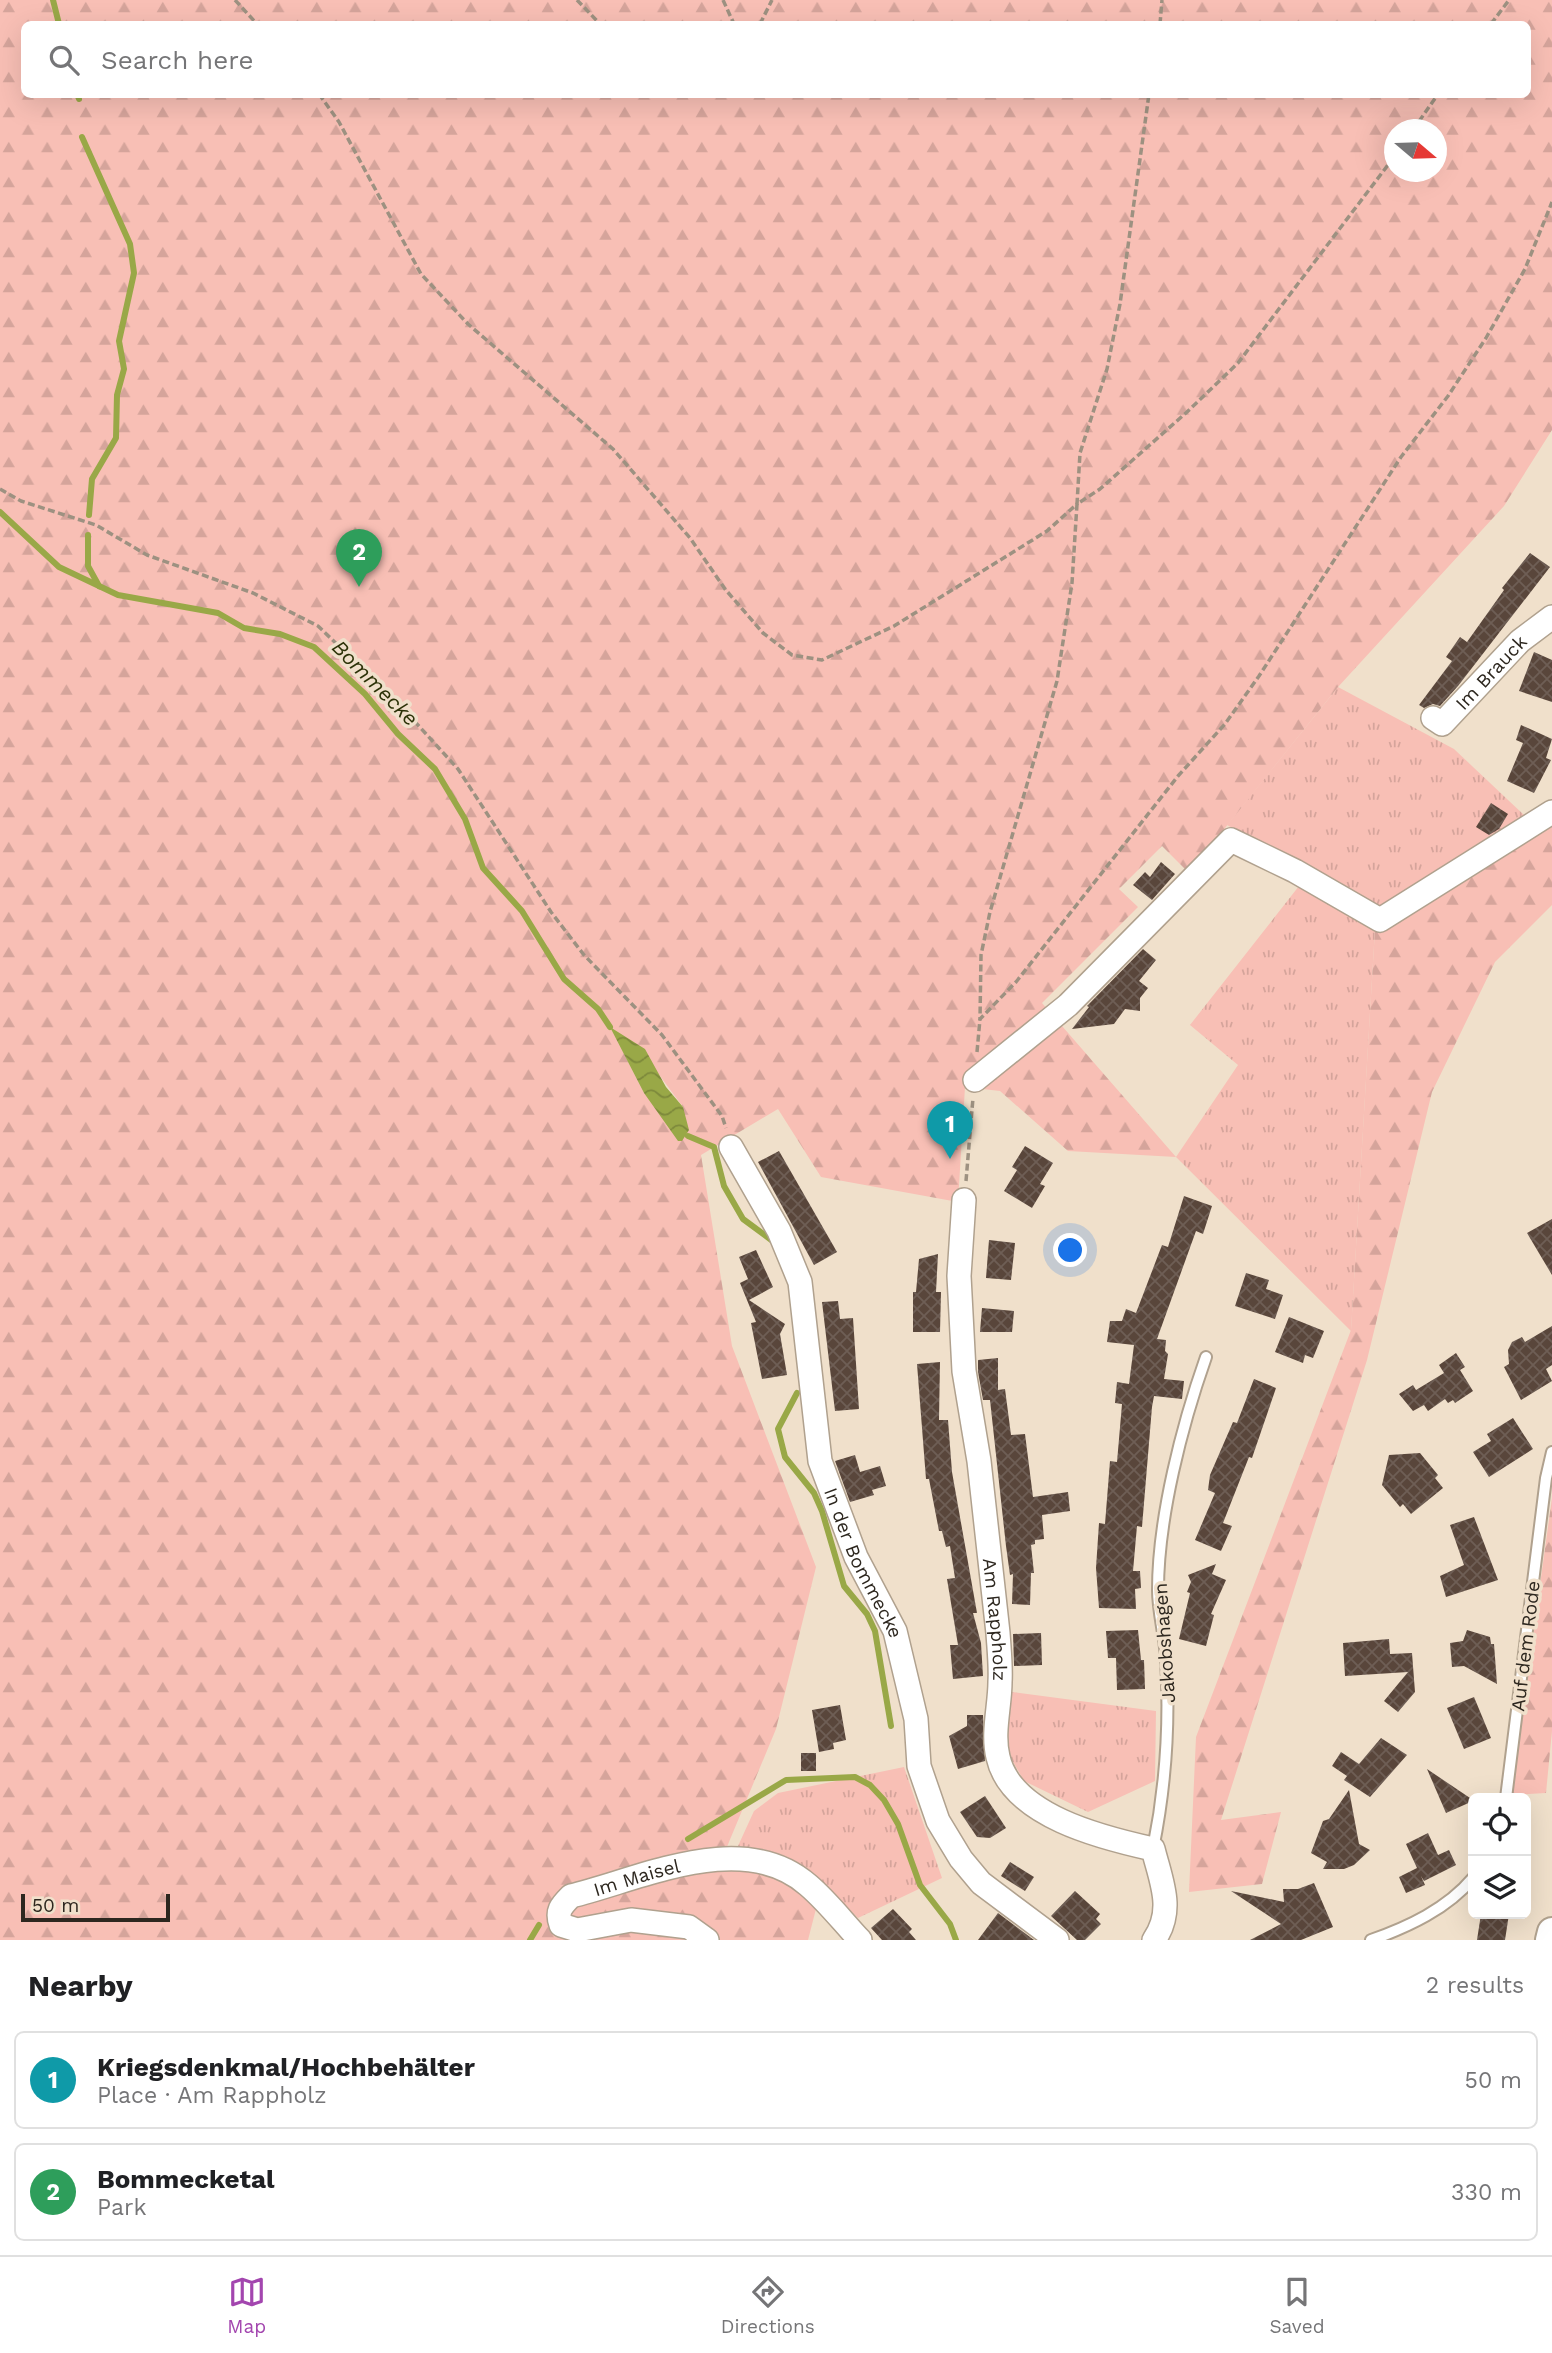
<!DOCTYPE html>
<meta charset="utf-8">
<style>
:root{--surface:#fff;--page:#f2f2f2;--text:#202124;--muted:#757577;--line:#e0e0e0;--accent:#a346af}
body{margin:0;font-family:"Work Sans",sans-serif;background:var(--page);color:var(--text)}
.controls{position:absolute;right:21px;bottom:21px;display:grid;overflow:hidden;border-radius:10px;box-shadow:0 7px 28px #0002}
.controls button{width:63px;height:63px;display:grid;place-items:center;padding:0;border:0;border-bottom:2px solid var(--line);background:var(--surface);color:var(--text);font:35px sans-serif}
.compass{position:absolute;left:1384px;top:119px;width:63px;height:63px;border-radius:50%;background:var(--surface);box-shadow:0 7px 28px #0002;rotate:109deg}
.scale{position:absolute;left:21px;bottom:18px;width:149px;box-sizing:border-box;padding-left:7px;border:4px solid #2d271f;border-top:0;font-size:19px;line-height:24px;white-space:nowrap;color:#2d271f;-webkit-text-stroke:5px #f0e0cb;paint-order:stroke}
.you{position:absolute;left:1071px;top:1251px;width:24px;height:24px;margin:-18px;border:5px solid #fff;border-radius:50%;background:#1a73e8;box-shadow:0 0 0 10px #1a73e833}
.badge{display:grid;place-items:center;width:46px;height:46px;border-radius:50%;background:var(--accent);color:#fff;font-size:23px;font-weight:700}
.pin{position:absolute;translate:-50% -58px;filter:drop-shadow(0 2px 4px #0008)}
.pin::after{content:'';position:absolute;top:37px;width:24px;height:21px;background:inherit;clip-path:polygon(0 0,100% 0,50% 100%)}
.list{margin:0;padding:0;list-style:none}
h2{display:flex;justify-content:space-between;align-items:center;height:91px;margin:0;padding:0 28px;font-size:30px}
h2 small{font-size:23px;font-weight:400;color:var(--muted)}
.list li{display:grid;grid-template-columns:46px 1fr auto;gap:21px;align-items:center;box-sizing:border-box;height:98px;margin:0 14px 14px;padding:0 14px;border:2px solid var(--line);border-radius:10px}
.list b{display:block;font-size:26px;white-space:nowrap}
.list p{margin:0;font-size:23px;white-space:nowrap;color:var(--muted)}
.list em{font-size:23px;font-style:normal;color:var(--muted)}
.icon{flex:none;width:38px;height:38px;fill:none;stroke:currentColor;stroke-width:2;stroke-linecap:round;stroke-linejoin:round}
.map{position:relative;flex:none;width:1552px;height:1940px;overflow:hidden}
.search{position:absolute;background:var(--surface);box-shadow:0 7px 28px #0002;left:21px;right:21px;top:21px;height:77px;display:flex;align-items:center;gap:18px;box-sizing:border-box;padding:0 24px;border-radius:10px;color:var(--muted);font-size:26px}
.sheet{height:315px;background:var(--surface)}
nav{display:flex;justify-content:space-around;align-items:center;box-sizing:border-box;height:98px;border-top:2px solid var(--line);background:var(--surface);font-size:19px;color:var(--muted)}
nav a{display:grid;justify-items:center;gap:4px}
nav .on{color:var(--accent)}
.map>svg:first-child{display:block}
.grass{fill:url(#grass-tufts)}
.forest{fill:url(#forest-firs);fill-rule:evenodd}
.water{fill:url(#water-waves)}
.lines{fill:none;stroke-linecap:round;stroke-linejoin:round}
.stream{stroke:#99a847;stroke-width:6}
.building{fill:url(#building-cross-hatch)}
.service-casing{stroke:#b0a18e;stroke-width:14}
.minor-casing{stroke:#b0a18e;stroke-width:26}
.tertiary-casing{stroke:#b0a18e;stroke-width:32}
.path{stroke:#9d9181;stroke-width:3.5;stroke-dasharray:7 3.5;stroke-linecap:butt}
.service{stroke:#fff;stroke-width:10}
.minor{stroke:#fff;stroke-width:23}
.tertiary{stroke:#fff;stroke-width:28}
.labels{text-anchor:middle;stroke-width:7;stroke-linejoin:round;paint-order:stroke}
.street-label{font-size:19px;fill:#2d271f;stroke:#f0e0cb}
.water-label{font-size:21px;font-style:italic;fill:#2c3208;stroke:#f0e0cb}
</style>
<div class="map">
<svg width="1552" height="1940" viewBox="0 0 1552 1940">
<defs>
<pattern id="grass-tufts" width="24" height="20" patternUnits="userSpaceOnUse" patternTransform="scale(1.75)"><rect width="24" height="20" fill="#f8bfb5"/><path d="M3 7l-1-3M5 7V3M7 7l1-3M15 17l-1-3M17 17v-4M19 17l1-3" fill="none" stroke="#d5a49b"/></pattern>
<pattern id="forest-firs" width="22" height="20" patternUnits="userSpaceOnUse" patternTransform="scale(1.75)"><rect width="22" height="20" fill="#f8bfb5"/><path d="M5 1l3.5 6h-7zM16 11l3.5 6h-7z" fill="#d5a49b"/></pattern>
<pattern id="water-waves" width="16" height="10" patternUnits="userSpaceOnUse" patternTransform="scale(1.75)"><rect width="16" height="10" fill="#99a847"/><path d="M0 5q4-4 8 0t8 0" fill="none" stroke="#7d893b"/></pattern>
<pattern id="building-cross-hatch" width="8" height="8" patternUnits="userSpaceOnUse" patternTransform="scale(1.75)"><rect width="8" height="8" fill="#59463b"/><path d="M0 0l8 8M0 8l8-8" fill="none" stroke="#6e5e55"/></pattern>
</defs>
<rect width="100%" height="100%" fill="#f0e0cb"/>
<g class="grass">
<path d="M 1338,687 L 1454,749 L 1524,815 L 1380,908 L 1227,825 Z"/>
<path d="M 1299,886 L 1375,929 L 1351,1331 L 1176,1157 L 1238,1065 L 1190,1025 Z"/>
<path d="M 1012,1692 L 1156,1711 L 1155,1781 L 1088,1812 L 1024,1781 L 1005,1748 Z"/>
<path d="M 904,1767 L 942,1878 L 858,1918 C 817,1878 796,1857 738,1846 L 754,1811 L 778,1793 Z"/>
</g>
<g class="forest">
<path d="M 0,0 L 1552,0 L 1552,430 L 1504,506 L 1338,687 L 1189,873 L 1162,846 L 1119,889 L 1138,907 L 1042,1003 L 1176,1157 L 1068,1151 L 1000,1091 L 965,1087 L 958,1202 L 821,1177 L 778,1109 L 701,1155 L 732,1346 L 816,1567 L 776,1729 L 719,1866 C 761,1869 789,1870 817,1905 L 808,1940 L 0,1940 ZM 24,24 L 1528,24 L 1528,94 L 24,94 ZM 1394,130 L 1436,130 L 1436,172 L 1394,172 ZM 611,1028 L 660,1076 L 683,1107 L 644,1093 Z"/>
<path d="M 1552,818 L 1552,905 L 1495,962 L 1432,1092 L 1367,1360 L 1221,1820 L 1281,1812 L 1262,1884 L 1189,1892 L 1196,1737 L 1351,1330 L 1375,929 Z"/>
<path d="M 1552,1498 L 1552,1731 L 1546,1793 L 1511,1795 Z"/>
</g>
<path class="water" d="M 610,1027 L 645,1049 L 666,1087 L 683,1107 L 689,1130 L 682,1141 L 678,1141 L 644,1093 Z"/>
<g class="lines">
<g class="stream">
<path d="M 53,0 L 59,24"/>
<path d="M 77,94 L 79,99"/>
<path d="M 82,137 L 130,244 L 134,273 L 119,341 L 124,369 L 117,395 L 116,438 L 92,479 L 89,515"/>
<path d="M 0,512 L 59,567 L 118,595 L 218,613 L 244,628 L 280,634 L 314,647 L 365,694 L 398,734 L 435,769 L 465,819 L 483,868 L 522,911 L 564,979 L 598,1009 L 610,1027"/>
<path d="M 88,535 L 88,566 L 99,586"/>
<path d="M 688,1136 L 714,1147 L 724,1186 L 743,1219 L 774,1242"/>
<path d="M 797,1393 L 778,1429 L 785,1457 L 814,1493 L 822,1511 L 844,1586 L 867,1614 L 875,1631 L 891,1726"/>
<path d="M 688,1839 L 786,1780 L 855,1777 L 870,1785 L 884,1800 L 898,1824 L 920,1885 L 950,1924 L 956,1940"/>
<path d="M 530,1940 L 539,1925"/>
</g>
</g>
<g class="building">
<path d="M 1530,553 L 1550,567 L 1458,686 L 1440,706 L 1433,704 L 1424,708 L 1419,705 L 1452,661 L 1446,657 L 1460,637 L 1467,642 L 1504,590 L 1502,588 Z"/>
<path d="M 1534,652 L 1552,660 L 1552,702 L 1519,691 Z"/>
<path d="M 1521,725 L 1552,739 L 1546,758 L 1551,760 L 1534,793 L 1507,781 L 1523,743 L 1516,740 Z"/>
<path d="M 1491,803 L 1508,814 L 1499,829 L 1489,835 L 1476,827 Z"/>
<path d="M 1161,862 L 1175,874 L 1152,900 L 1133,885 L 1145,872 L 1150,877 Z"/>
<path d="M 1143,949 L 1156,960 L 1139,981 L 1148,988 L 1140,998 L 1140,1011 L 1125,1009 L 1114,1024 L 1072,1029 L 1089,1007 L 1087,1006 Z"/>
<path d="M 1025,1146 L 1053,1163 L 1040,1184 L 1045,1186 L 1032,1208 L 1004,1191 L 1017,1170 L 1012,1167 Z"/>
<path d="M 779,1151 L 837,1252 L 814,1265 L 758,1162 Z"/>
<path d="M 1184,1196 L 1212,1206 L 1203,1234 L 1196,1231 L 1157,1339 L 1166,1340 L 1165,1351 L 1168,1354 L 1164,1379 L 1184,1381 L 1182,1399 L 1154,1396 L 1152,1407 L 1142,1527 L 1137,1526 L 1133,1571 L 1140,1571 L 1141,1588 L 1135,1589 L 1136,1609 L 1099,1608 L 1096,1568 L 1099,1523 L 1105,1524 L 1110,1461 L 1117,1462 L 1122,1404 L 1115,1403 L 1117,1382 L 1129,1384 L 1134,1345 L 1107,1342 L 1110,1321 L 1122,1321 L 1126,1309 L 1136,1313 L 1162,1245 L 1168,1247 Z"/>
<path d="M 1552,1219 L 1552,1275 L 1527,1233 Z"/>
<path d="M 989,1240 L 1015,1243 L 1011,1280 L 986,1278 Z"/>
<path d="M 756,1250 L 773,1287 L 749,1300 L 785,1324 L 780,1334 L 787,1375 L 762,1379 L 751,1323 L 756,1322 L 740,1283 L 748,1279 L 739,1257 Z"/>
<path d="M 938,1254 L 936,1292 L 941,1292 L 940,1332 L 913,1332 L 913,1292 L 916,1292 L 919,1259 Z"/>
<path d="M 1246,1273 L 1269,1280 L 1266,1289 L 1283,1295 L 1275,1319 L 1235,1306 Z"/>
<path d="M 838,1301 L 840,1319 L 853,1318 L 859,1409 L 835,1411 L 822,1302 Z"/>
<path d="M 982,1308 L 1014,1311 L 1012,1332 L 980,1332 Z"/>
<path d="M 1289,1317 L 1324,1331 L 1313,1358 L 1305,1355 L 1303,1363 L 1275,1352 Z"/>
<path d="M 1552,1326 L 1552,1365 L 1546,1369 L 1552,1381 L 1521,1400 L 1504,1367 L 1509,1364 L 1508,1350 L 1512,1342 L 1522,1337 L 1525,1342 Z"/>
<path d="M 1456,1353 L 1465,1367 L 1460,1370 L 1473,1391 L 1455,1403 L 1453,1400 L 1448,1403 L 1445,1399 L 1428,1411 L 1424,1405 L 1413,1411 L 1399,1394 L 1413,1385 L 1416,1390 L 1444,1373 L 1439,1365 Z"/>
<path d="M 998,1358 L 998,1390 L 1005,1389 L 1011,1435 L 1025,1434 L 1033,1497 L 1068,1492 L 1070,1511 L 1042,1515 L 1044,1539 L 1035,1540 L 1035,1544 L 1031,1545 L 1034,1573 L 1031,1573 L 1030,1605 L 1012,1604 L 1013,1574 L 1010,1575 L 1006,1546 L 990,1400 L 983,1400 L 978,1372 L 978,1360 Z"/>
<path d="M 940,1362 L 939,1420 L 948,1420 L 952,1472 L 977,1613 L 973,1613 L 981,1643 L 983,1676 L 953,1679 L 950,1645 L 958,1645 L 947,1579 L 955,1578 L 950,1546 L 946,1547 L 942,1531 L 939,1531 L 929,1479 L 926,1479 L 917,1364 Z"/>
<path d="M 1254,1379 L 1276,1388 L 1252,1458 L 1249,1457 L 1223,1523 L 1232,1526 L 1221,1551 L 1195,1540 L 1215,1493 L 1208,1490 L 1210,1475 L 1233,1422 L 1237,1423 Z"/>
<path d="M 1513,1418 L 1533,1449 L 1489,1477 L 1473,1452 L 1491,1441 L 1487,1434 Z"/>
<path d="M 1420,1453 L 1438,1475 L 1435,1478 L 1443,1488 L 1411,1514 L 1403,1504 L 1400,1507 L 1382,1485 L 1389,1455 Z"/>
<path d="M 855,1455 L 860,1472 L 880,1466 L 886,1486 L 872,1490 L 874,1495 L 850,1502 L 835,1461 Z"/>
<path d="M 1474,1517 L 1498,1580 L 1446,1597 L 1440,1576 L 1464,1565 L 1450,1525 Z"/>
<path d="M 1216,1564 L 1212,1574 L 1226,1580 L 1211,1614 L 1214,1615 L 1206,1646 L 1179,1639 L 1190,1593 L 1187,1592 L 1191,1582 L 1188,1575 Z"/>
<path d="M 1138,1630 L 1141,1660 L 1144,1660 L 1145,1689 L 1117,1690 L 1116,1658 L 1108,1658 L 1106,1631 Z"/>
<path d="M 1467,1630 L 1490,1637 L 1491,1644 L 1494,1644 L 1497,1684 L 1464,1666 L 1452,1667 L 1450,1643 L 1463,1641 Z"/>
<path d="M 1041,1633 L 1042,1665 L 1014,1666 L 1013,1634 Z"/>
<path d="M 1389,1639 L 1390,1654 L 1412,1653 L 1415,1692 L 1398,1712 L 1384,1701 L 1408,1672 L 1345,1676 L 1343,1643 Z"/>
<path d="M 1474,1697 L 1491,1738 L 1464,1749 L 1447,1708 Z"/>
<path d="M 840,1705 L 846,1740 L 833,1743 L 834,1749 L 819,1752 L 812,1710 Z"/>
<path d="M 967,1715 L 983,1715 L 985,1761 L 958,1769 L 949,1736 L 967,1726 Z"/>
<path d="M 1381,1738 L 1407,1755 L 1370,1797 L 1344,1780 L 1347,1776 L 1332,1766 L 1341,1752 L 1359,1764 Z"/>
<rect x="801" y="1753" width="15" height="18"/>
<path d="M 1427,1769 L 1473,1800 L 1473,1801 L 1446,1813 Z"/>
<path d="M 1349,1790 L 1359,1844 L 1370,1850 L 1354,1865 L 1344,1869 L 1323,1869 L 1327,1862 L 1311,1853 L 1323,1821 L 1329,1819 Z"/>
<path d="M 985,1796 L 1006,1828 L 990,1838 L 977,1837 L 960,1812 Z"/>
<path d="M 1428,1833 L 1438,1855 L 1449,1850 L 1456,1865 L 1424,1881 L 1421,1876 L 1425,1885 L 1406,1893 L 1399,1877 L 1417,1868 L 1406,1844 Z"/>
<path d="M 1010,1862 L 1034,1877 L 1025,1891 L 1001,1876 Z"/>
<path d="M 1314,1883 L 1333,1927 L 1301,1940 L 1250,1940 L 1281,1924 L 1231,1891 L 1284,1902 L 1283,1889 L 1298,1889 Z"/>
<path d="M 1075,1891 L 1100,1914 L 1096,1919 L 1101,1924 L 1085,1940 L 1077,1940 L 1051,1916 Z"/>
<path d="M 893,1909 L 912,1929 L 909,1932 L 916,1940 L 882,1940 L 871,1928 Z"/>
<path d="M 998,1913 L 1034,1940 L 978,1940 Z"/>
<path d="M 1481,1914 L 1509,1914 L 1505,1940 L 1477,1940 Z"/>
</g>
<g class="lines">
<g class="service-casing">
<g id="service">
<path d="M 1506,1798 L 1546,1478 L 1552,1452"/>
<path d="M 1153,1849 C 1166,1785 1170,1723 1166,1659 C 1165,1636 1158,1613 1158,1590 C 1158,1518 1182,1425 1206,1357"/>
<path d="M 1371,1940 C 1408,1927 1447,1909 1473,1878"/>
</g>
</g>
<g class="minor-casing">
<g id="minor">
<path id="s1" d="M 1433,718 L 1442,724 L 1520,641 L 1552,617"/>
<path d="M 975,1080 L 1068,1005 L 1231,840 L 1295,871 L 1380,920 L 1552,812"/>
<path id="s2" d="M 731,1147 L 779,1231 L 800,1282 L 820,1461 L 856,1557 L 895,1631 L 916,1719 L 919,1766 L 938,1821 L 961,1859 L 981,1883 L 1057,1940"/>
<path id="s3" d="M 964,1200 L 959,1276 L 964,1371 L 979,1461 L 998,1633 C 999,1649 1001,1666 1000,1682 C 1000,1706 992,1733 998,1757 C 1011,1816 1103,1838 1153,1849 C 1161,1881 1175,1910 1154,1940"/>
<path id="s4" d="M 707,1940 L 689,1927 L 631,1920 L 577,1930 L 561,1925 C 556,1911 561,1906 571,1896 C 641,1879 743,1828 808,1885 C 827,1901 843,1922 860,1940"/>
</g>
</g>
<g class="tertiary-casing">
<path id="tertiary" d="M 1550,1940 L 1552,1932"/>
</g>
<g class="path">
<path d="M 235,0 L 257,24"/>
<path d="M 577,0 L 600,24"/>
<path d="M 723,0 L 734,24"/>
<path d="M 760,24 L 772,0"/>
<path d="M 1160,24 L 1162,0"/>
<path d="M 1491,24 L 1509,0"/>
<path d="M 319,94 L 339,122 L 421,274 L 468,324 L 613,449 L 690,538 L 725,589 L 763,633 L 792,655 L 822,660 L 894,626 L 1047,531 L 1077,504 L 1080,453 L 1107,369 L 1120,304 L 1149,94"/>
<path d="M 1413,130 L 1438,94"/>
<path d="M 1394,157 L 1238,363 L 1187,412 L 1100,489 L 1077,504 L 1072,583 L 1057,681 L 990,912 L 981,955 L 980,1019 L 1016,982 L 1178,776 L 1225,724 L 1259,676 L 1401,457 L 1448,396 L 1486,338 L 1525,269 L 1552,202"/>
<path d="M 0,489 L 21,501 L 96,525 L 147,555 L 253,593 L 318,626 L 397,702 L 458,769 L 551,912 L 584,955 L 662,1035 L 722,1116 L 726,1128"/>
<path d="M 977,1052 L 980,1019"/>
<path d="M 966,1181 L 973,1098"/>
</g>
<use href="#service" class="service"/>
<use href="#minor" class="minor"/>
<use href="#tertiary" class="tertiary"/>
</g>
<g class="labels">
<g class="street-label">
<text dy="7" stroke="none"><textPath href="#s1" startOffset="82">Im Brauck</textPath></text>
<text dy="7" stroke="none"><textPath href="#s2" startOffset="443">In der Bommecke</textPath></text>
<text dy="7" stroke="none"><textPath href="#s3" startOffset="422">Am Rappholz</textPath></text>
<text transform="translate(1164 1643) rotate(-94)" y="7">Jakobshagen</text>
<text transform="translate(1525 1646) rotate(-83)" y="7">Auf dem Rode</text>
<text dy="7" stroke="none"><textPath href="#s4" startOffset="254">Im Maisel</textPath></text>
</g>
<g class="water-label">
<text transform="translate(375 683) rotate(45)" y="7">Bommecke</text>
</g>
</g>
</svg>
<div class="controls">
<button><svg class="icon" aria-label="locate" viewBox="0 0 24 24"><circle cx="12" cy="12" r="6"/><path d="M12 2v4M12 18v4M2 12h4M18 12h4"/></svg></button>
<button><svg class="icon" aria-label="layers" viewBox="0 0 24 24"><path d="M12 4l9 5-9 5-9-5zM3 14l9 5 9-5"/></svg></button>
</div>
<svg class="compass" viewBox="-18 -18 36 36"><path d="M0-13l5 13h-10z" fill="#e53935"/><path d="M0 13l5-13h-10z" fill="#757577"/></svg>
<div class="scale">50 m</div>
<div class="you"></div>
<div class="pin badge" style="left:950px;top:1159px;background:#0f9aa8">1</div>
<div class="pin badge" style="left:359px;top:587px;background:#2e9e5b">2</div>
<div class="search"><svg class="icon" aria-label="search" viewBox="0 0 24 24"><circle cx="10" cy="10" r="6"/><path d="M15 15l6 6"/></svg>Search here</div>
</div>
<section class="sheet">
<h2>Nearby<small>2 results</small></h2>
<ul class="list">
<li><span class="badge" style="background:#0f9aa8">1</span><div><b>Kriegsdenkmal/Hochbehälter</b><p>Place · Am Rappholz</p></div><em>50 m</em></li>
<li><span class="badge" style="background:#2e9e5b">2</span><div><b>Bommecketal</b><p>Park</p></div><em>330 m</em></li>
</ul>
</section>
<nav>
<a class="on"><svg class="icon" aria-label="map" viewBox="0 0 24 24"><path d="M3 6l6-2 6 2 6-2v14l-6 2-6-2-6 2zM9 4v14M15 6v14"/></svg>Map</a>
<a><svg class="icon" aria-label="directions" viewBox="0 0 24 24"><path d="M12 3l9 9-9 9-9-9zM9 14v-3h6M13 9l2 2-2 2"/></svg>Directions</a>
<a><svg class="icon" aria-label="saved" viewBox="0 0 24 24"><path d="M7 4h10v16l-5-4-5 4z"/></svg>Saved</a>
</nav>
